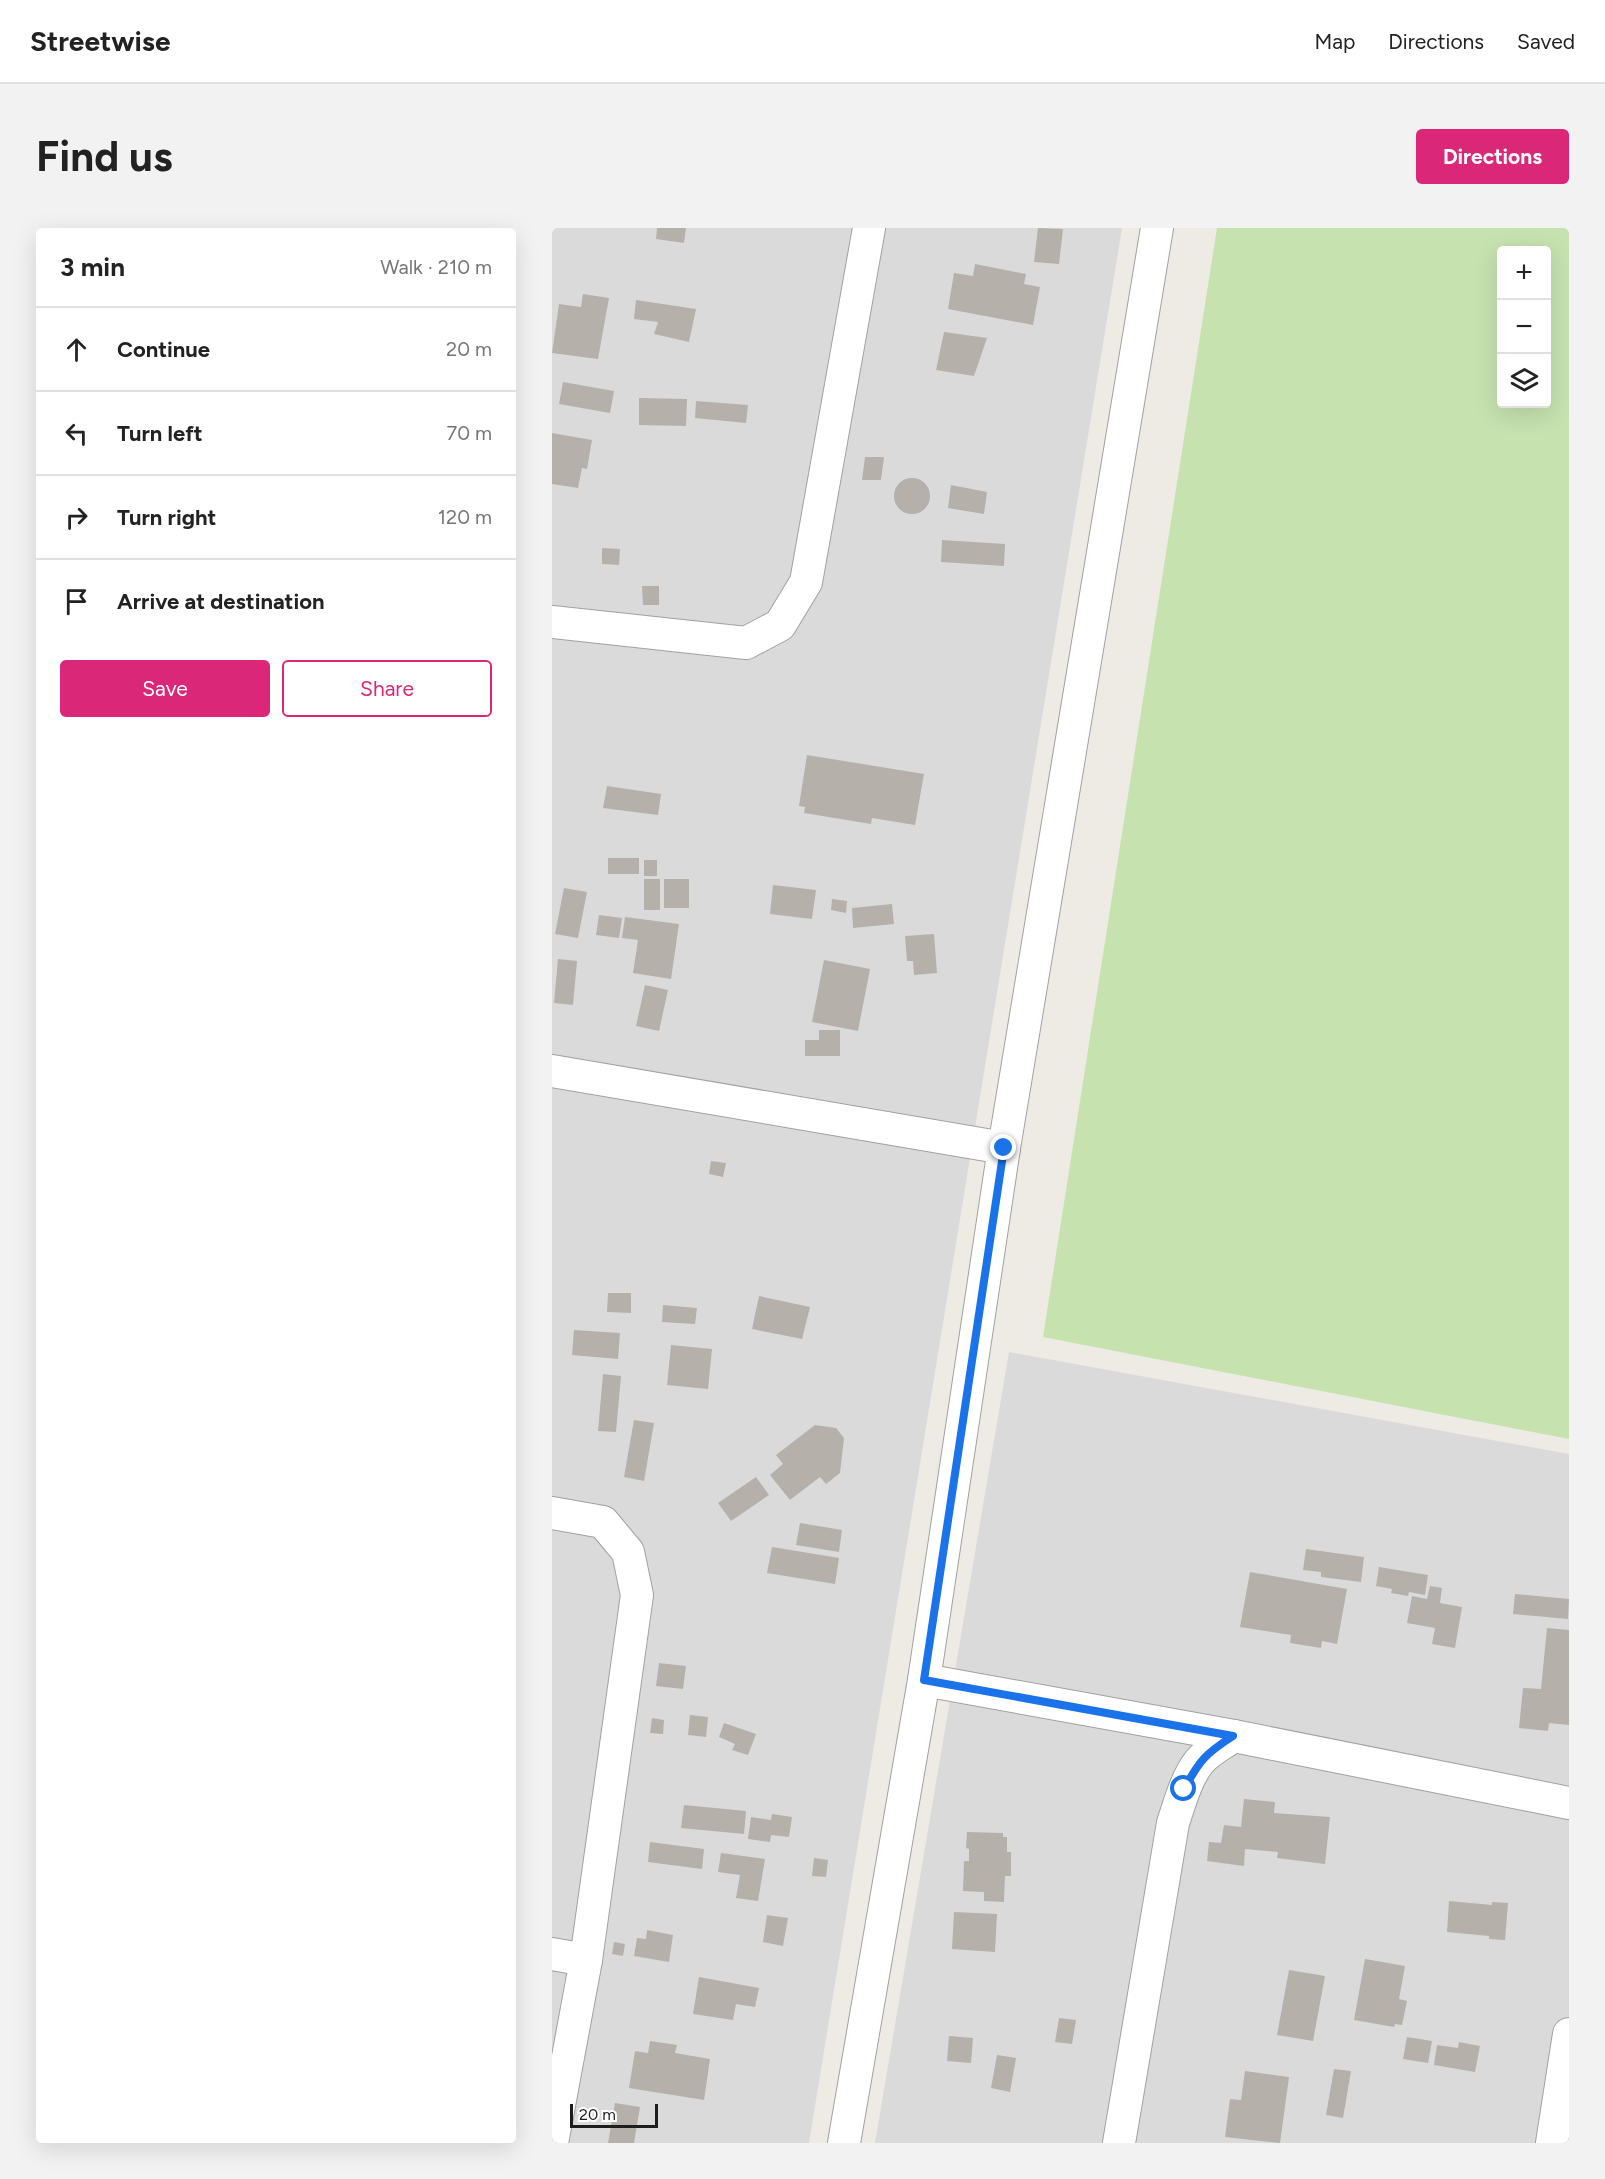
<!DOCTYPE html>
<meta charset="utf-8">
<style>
:root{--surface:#fff;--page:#f2f2f2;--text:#222;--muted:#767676;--line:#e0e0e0;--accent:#db2777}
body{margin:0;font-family:Figtree,sans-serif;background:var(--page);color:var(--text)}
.controls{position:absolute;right:18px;top:18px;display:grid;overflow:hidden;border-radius:6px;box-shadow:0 6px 24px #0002}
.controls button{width:54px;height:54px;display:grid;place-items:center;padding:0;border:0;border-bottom:2px solid var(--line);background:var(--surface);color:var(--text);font:30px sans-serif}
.scale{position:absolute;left:18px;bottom:15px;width:88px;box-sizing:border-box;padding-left:6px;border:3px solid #1d1d1d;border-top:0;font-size:16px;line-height:21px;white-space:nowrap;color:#1d1d1d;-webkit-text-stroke:4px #fff;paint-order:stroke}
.stop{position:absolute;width:18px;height:18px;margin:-14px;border:4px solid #1a73e8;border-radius:50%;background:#fff}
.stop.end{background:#1a73e8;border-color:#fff;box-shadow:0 2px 6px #0008}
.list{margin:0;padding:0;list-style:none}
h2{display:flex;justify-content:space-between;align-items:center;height:78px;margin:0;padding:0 24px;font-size:26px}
h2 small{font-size:20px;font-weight:400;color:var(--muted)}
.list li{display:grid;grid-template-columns:39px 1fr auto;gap:18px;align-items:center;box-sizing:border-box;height:84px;padding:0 24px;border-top:2px solid var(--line)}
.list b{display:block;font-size:22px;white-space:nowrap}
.list em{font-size:20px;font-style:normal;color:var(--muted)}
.actions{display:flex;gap:12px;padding:18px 24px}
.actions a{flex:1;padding:14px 0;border:2px solid var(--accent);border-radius:6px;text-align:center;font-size:21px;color:var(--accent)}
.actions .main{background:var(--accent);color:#fff}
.icon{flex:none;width:33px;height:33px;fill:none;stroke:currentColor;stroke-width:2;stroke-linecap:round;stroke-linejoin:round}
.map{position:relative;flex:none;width:1017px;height:1915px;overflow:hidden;border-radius:6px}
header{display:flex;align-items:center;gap:36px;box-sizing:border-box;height:84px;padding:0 30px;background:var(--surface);border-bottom:2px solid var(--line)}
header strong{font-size:28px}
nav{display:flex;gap:33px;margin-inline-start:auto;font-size:21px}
.intro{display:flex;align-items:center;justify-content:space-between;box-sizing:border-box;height:144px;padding:0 36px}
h1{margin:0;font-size:42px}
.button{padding:15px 27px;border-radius:6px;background:var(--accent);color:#fff;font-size:21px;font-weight:700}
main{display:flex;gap:36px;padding:0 36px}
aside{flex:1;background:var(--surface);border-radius:6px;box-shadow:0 6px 24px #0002}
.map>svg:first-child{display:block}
.residential{fill:#dbdada}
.grass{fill:#c6e2af;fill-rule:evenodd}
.building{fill:#b6b0aa}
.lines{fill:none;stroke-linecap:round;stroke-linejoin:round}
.street-casing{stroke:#a1a1a1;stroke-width:34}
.street{stroke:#fff;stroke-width:32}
.route{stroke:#1a73e8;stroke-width:8}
</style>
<header>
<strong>Streetwise</strong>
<nav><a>Map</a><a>Directions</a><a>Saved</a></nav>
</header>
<div class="intro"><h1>Find us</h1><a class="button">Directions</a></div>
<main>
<aside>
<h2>3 min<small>Walk · 210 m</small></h2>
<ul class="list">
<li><svg class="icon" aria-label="ahead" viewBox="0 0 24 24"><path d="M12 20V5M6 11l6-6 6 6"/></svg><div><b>Continue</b></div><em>20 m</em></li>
<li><svg class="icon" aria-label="left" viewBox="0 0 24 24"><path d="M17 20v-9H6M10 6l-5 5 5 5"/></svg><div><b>Turn left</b></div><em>70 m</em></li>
<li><svg class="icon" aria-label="right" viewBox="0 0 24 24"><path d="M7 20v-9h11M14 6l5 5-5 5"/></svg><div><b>Turn right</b></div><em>120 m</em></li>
<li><svg class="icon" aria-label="arrive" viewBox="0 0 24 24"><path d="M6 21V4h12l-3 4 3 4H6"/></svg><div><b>Arrive at destination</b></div></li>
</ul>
<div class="actions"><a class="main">Save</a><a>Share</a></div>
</aside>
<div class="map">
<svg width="1017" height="1915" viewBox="0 0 1017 1915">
<rect width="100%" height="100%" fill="#edebe4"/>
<g class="residential">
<path d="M 0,0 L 570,0 L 257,1915 L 0,1915 Z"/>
<path d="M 457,1124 L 1017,1226 L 1017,1915 L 323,1915 Z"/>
</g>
<path class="grass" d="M 665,0 L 1017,0 L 1017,1211 L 491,1109 ZM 950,22 L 994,22 L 994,176 L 950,176 Z"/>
<g class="building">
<path d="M 105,0 L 134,0 L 132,15 L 104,11 Z"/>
<path d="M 486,0 L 511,1 L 507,36 L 482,34 Z"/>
<path d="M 423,36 L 474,46 L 472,56 L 488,59 L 481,97 L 396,81 L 402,45 L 421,48 Z"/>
<path d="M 31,66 L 57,70 L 46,131 L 0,125 L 7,76 L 29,79 Z"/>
<path d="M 84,72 L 144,81 L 137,114 L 102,106 L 106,94 L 82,91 Z"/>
<path d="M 392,104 L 435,110 L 422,148 L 384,142 Z"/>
<path d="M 11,154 L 62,163 L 58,185 L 7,176 Z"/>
<path d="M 87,170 L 135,171 L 134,198 L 87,197 Z"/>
<path d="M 144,173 L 196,177 L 194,195 L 143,190 Z"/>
<path d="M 0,205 L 40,212 L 35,241 L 30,240 L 26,260 L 0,256 Z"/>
<path d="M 313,229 L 332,229 L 329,252 L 310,252 Z"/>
<circle cx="360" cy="268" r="18"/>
<path d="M 399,257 L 435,264 L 432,286 L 396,280 Z"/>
<path d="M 390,312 L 453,316 L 452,338 L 389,334 Z"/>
<path d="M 50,320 L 68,321 L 67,337 L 50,336 Z"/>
<path d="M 90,358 L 107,358 L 107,377 L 91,377 Z"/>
<path d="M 255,527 L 372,546 L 363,597 L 320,590 L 319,596 L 252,585 L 253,579 L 247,578 Z"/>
<path d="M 55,558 L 109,566 L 106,587 L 51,580 Z"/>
<rect x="56" y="630" width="31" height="16"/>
<rect x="92" y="632" width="13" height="16"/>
<rect x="92" y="651" width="16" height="31"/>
<rect x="112" y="651" width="25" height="29"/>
<path d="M 221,657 L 264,662 L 260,691 L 218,686 Z"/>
<path d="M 12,660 L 35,664 L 26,710 L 3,706 Z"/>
<path d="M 280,671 L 295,673 L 294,685 L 279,682 Z"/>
<path d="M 340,676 L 342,696 L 301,700 L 300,680 Z"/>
<path d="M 47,687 L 70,690 L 67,710 L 44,707 Z"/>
<path d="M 73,689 L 127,696 L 119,751 L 81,745 L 86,712 L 70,710 Z"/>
<path d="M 382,706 L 385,745 L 362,747 L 361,733 L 355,733 L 353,708 Z"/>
<path d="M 6,731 L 25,733 L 21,777 L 2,775 Z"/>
<path d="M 272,732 L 318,741 L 306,803 L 260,794 Z"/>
<path d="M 93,757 L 116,762 L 107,803 L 84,798 Z"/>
<path d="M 267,802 L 288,802 L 288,828 L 253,828 L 253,812 L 267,812 Z"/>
<path d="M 159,933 L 174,935 L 171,949 L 157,946 Z"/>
<path d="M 56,1065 L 79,1065 L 79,1085 L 55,1084 Z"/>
<path d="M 207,1068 L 258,1079 L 250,1111 L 200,1101 Z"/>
<path d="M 111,1077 L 145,1080 L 143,1096 L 110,1094 Z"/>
<path d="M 22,1102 L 68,1105 L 66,1131 L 20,1127 Z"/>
<path d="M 119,1117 L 160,1121 L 156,1161 L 115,1157 Z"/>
<path d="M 51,1146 L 69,1148 L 64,1204 L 46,1203 Z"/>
<path d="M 82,1192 L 102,1195 L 92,1253 L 72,1249 Z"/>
<path d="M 263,1197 L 284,1200 L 292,1210 L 288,1245 L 274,1256 L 268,1249 L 238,1272 L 218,1247 L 231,1236 L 224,1227 Z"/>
<path d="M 204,1249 L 217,1267 L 179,1293 L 166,1275 Z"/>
<path d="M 248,1295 L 290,1302 L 287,1324 L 244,1317 Z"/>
<path d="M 220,1319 L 287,1330 L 283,1356 L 215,1345 Z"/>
<path d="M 754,1321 L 812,1329 L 809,1354 L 769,1349 L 769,1344 L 751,1342 Z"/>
<path d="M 827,1339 L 876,1347 L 873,1367 L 857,1364 L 856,1368 L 839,1365 L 840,1361 L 824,1358 Z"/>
<path d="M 698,1344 L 795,1361 L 785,1416 L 770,1413 L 769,1420 L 738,1415 L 739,1407 L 688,1399 Z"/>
<path d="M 878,1358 L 890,1360 L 888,1375 L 910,1379 L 903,1420 L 880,1416 L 883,1400 L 855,1395 L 860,1368 L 875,1371 Z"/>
<path d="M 963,1366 L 1017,1371 L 1016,1391 L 961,1386 Z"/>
<path d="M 995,1400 L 1017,1402 L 1017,1497 L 997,1495 L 996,1503 L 967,1500 L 971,1460 L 989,1461 Z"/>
<path d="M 107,1435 L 134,1438 L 131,1461 L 104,1458 Z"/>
<path d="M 138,1487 L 156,1489 L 154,1509 L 136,1507 Z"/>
<path d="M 100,1490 L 112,1492 L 111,1506 L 98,1505 Z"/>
<path d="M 172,1495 L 204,1506 L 196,1527 L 180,1522 L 183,1516 L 167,1509 Z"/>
<path d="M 692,1571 L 723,1574 L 722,1585 L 778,1589 L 773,1636 L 725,1630 L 726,1624 L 693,1621 L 692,1638 L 655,1633 L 657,1614 L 669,1615 L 672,1597 L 689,1599 Z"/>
<path d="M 132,1577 L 194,1583 L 192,1606 L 129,1600 Z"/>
<path d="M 220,1586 L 240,1589 L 237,1609 L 219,1607 L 218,1614 L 196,1611 L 199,1589 L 219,1592 Z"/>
<path d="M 415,1604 L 451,1605 L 451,1609 L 455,1609 L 455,1624 L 459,1624 L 459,1648 L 453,1648 L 452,1674 L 432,1673 L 432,1664 L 411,1663 L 412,1633 L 417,1633 L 417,1621 L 414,1620 Z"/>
<path d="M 98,1614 L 152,1621 L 150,1641 L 96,1634 Z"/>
<path d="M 169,1625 L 213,1631 L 206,1673 L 184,1670 L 188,1647 L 166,1644 Z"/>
<path d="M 262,1630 L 276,1632 L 274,1649 L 260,1648 Z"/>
<path d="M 897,1673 L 940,1677 L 940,1674 L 956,1675 L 953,1712 L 937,1711 L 937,1708 L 895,1704 Z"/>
<path d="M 402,1684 L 445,1686 L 443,1724 L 400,1721 Z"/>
<path d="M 215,1687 L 236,1690 L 231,1718 L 211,1714 Z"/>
<path d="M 95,1702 L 121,1707 L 117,1734 L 82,1728 L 85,1710 L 94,1711 Z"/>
<path d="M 62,1714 L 73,1716 L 71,1728 L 60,1726 Z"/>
<path d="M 813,1731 L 853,1738 L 847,1771 L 855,1773 L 850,1797 L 843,1796 L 842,1799 L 802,1792 Z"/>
<path d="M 737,1742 L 773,1748 L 761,1813 L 725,1807 Z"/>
<path d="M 147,1749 L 207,1760 L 203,1779 L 184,1776 L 181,1792 L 141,1786 Z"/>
<path d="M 507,1790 L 524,1792 L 520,1816 L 503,1814 Z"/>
<path d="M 397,1808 L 421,1810 L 419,1835 L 395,1833 Z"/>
<path d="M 855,1809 L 880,1813 L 876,1835 L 851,1831 Z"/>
<path d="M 98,1813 L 125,1817 L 123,1825 L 158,1831 L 152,1872 L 77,1860 L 83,1823 L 96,1825 Z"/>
<path d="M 907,1814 L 928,1818 L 923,1844 L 882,1837 L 885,1817 L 906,1820 Z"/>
<path d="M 445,1827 L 464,1830 L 458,1864 L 439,1860 Z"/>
<path d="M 782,1841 L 799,1843 L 791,1890 L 774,1887 Z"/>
<path d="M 693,1843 L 737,1849 L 728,1915 L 673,1909 L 678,1871 L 689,1872 Z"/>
<path d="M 63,1875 L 88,1879 L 82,1915 L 56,1915 Z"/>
</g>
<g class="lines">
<g class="street-casing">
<g id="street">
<path d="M 0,394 L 194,415 L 228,397 L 254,354 L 317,0"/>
<path d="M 0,843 L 452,920"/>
<path d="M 0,1285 L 51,1294 L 76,1324 L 85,1367 L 34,1732 L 0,1915"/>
<path d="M 372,1452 L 682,1508 L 1017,1575"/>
<path d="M 0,1726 L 34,1732"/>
<path d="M 292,1915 L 372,1452 L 452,920 L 605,0"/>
<path d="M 567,1915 L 621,1595 C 628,1574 634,1551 647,1534 C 656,1523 670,1516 682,1508"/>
<path d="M 1000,1915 L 1017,1806"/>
</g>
</g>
<use href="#street" class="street"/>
</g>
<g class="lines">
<path class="route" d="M 452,920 L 372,1452 L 681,1508 C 653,1526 648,1532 632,1561"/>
</g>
</svg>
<div class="controls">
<button>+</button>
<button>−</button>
<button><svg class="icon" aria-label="layers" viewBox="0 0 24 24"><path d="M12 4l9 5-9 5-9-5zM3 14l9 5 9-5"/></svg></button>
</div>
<div class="scale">20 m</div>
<div class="stop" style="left:632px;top:1561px"></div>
<div class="stop end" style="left:452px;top:920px"></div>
</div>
</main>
